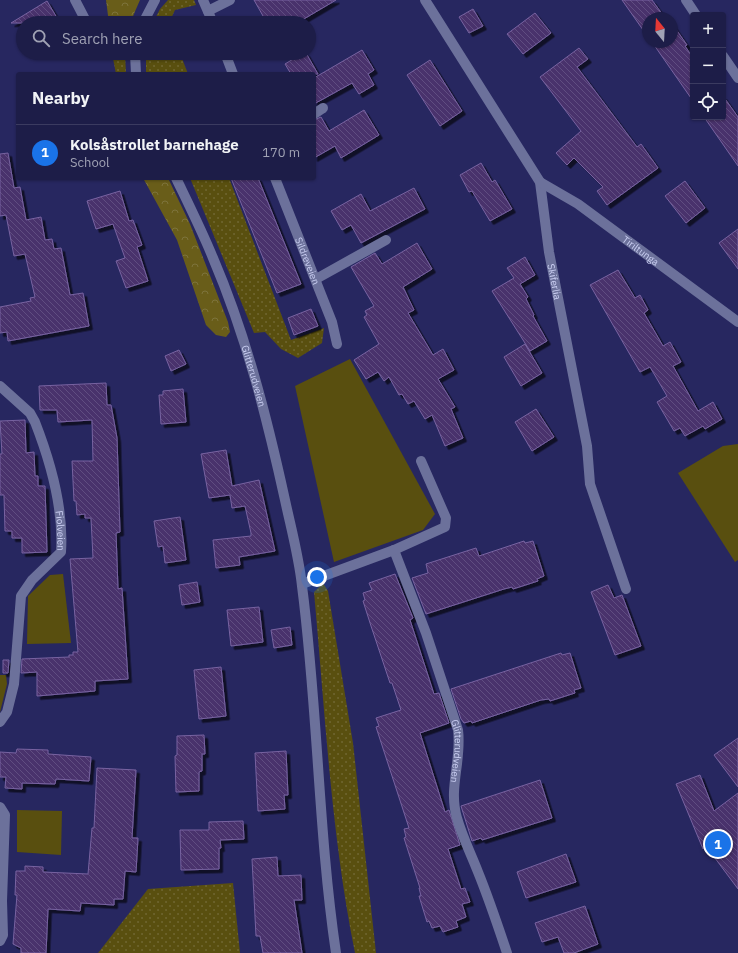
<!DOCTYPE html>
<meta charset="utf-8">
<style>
:root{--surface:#1d1d48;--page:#2a2a52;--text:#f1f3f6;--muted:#a0a2b4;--line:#3b3b60;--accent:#1a73e8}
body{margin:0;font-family:"IBM Plex Sans",sans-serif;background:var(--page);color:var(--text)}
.controls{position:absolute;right:12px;top:12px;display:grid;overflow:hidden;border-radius:4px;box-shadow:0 1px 3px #0004}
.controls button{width:36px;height:36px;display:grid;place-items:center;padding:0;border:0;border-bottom:1px solid var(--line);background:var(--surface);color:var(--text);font:20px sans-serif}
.compass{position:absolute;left:642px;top:12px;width:36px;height:36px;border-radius:50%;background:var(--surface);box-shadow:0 1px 3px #0004;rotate:342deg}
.you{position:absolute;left:317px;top:577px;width:14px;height:14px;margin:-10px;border:3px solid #fff;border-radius:50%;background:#1a73e8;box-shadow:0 0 0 6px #1a73e833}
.badge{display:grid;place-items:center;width:26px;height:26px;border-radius:50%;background:var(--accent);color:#fff;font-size:13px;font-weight:700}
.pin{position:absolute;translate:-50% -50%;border:2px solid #fff;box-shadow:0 1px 4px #0006}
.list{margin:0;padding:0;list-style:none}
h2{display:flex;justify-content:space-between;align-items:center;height:52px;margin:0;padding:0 16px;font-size:17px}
h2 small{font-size:13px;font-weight:400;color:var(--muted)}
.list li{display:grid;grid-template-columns:26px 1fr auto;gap:12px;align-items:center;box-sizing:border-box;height:56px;padding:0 16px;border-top:1px solid var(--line)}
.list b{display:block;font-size:15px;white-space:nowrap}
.list p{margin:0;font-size:13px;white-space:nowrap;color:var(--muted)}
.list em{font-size:13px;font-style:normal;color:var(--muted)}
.icon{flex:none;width:22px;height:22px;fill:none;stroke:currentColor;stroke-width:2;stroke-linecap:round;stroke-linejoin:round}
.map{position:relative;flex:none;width:738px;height:953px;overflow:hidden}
.search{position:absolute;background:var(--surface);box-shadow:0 1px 3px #0004;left:16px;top:16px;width:300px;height:44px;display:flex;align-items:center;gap:10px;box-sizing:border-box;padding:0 14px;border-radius:22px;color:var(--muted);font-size:15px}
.panel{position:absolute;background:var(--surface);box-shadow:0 1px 3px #0004;left:16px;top:72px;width:300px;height:108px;border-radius:4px}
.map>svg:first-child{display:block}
.grass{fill:url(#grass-dots)}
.forest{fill:url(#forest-crowns)}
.green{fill:#594f0f}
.building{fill:url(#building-back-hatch);stroke:#7863a1;filter:url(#shadow)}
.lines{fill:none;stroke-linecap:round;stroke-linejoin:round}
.minor{stroke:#6c719b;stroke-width:10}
.labels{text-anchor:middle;stroke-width:3;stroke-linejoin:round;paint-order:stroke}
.street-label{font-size:10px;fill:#cacef2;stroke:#1e1c54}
</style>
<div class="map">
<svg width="738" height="953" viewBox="0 0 738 953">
<defs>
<pattern id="grass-dots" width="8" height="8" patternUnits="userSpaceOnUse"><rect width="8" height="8" fill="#594f0f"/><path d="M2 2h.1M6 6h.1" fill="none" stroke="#706732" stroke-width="1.8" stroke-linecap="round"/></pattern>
<pattern id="forest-crowns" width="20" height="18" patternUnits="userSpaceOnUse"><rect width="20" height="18" fill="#695d19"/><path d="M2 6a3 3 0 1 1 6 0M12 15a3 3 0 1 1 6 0" fill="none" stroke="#7d733b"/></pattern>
<pattern id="building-back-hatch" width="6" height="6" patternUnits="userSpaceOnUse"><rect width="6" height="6" fill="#48316c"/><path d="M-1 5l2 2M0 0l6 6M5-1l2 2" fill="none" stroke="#614e81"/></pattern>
<filter id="shadow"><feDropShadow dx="3.5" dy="3.5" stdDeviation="0" flood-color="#0009"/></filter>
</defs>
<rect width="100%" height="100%" fill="#272760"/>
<g class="grass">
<path d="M 168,0 L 194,0 L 196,5 L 175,10 L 169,23 L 153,23 L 160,9 Z"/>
<path d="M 112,53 L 125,53 L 126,74 L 116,74 Z"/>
<path d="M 146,53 L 180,53 L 188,74 L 146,74 Z"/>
<path d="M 190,178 L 229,178 L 291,340 L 324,328 L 322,343 L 298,358 L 281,349 L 265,332 L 254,333 Z"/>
<path d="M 323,583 L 328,591 L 353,743 L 376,953 L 355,953 C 331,834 325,712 314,592 Z"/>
<path d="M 233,883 L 240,953 L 98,953 L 148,889 Z"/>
</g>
<g class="forest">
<path d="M 106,0 L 140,0 L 130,23 L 109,23 Z"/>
<path d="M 143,178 L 168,178 L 190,224 L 228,322 L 230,332 L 226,337 L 216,335 L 206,325 L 177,240 Z"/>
</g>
<g class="green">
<path d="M 350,359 L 435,514 L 423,530 L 334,562 L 295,386 Z"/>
<path d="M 738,444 L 738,560 L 735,562 L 678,473 L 723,446 Z"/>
<path d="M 63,574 L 71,643 L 27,644 L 28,596 L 50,575 Z"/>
<path d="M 0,675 L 6,675 L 7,684 L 0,712 Z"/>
<path d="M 17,810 L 62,811 L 61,855 L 17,852 Z"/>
</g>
<g class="building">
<path d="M 254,0 L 336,0 L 297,23 L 267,23 Z"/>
<path d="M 622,0 L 652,0 L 665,18 L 648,18 L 648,37 Z"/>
<path d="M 47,1 L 60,23 L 11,23 Z"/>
<path d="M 473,9 L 483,26 L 469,33 L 459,17 Z"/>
<path d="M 535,13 L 551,33 L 523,54 L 507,34 Z"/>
<path d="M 673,25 L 687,45 L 685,46 L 693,58 L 693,101 L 652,42 L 672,42 Z"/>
<path d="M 579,48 L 588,59 L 577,67 L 637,147 L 641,144 L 658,168 L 607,205 L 597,191 L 603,187 L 574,158 L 567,165 L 556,153 L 581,131 L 540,77 Z"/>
<path d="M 362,50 L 374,70 L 368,74 L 374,85 L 359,94 L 352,83 L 314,104 L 314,78 Z"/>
<path d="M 303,53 L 306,53 L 318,74 L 291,74 L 285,64 Z"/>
<path d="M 430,60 L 462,111 L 440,126 L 407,75 Z"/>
<path d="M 723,96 L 738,117 L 738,166 L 704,117 L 723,117 Z"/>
<path d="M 364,110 L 379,135 L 341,158 L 335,146 L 314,158 L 314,120 L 321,117 L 329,131 Z"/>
<path d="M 8,153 L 14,188 L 20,187 L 26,220 L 41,217 L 45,240 L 52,239 L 54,249 L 61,248 L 70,295 L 83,293 L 89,326 L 8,341 L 7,332 L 0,333 L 0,307 L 31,301 L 30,298 L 35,297 L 25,254 L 14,256 L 6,215 L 0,216 L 0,154 Z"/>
<path d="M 481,163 L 492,182 L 495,180 L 512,209 L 490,221 L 472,191 L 469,192 L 460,175 Z"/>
<path d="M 231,178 L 258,178 L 301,284 L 277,293 Z"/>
<path d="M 685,181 L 705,208 L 686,223 L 665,196 Z"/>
<path d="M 414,188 L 425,209 L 361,243 L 351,225 L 342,230 L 331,211 L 361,194 L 370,211 Z"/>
<path d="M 120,191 L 129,221 L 133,220 L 142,245 L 137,247 L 148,281 L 126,288 L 116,261 L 125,258 L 113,224 L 96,229 L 87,201 Z"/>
<path d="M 738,229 L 738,269 L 719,243 Z"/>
<path d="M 417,243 L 432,269 L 403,287 L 414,310 L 408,313 L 433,355 L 443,349 L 454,370 L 438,379 L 455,407 L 451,409 L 463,438 L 445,446 L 432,415 L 425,419 L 414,401 L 408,404 L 402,394 L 399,395 L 389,377 L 384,381 L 378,372 L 366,379 L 354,360 L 379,344 L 364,317 L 367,315 L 365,311 L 374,306 L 351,267 L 375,253 L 382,264 Z"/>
<path d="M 525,257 L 535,275 L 520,284 L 528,297 L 526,299 L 534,315 L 533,316 L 547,341 L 530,351 L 492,291 L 514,278 L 507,268 Z"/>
<path d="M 618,270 L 635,298 L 640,295 L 648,310 L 644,313 L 663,346 L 670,342 L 681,362 L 673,366 L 698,411 L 713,402 L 722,419 L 705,429 L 703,426 L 685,436 L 680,428 L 674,431 L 657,402 L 667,396 L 650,367 L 640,372 L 590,285 Z"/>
<path d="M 311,309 L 318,326 L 294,335 L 288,318 Z"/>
<path d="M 525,344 L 542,373 L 521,386 L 504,357 Z"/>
<path d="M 179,350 L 186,364 L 171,371 L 165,356 Z"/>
<path d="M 106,383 L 107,405 L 111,405 L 117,438 L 120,532 L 116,533 L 118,589 L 122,588 L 128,679 L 95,681 L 95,691 L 37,696 L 37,672 L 21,673 L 22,659 L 69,657 L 69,655 L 73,655 L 73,652 L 78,652 L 70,559 L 93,558 L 91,518 L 85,518 L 85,514 L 77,515 L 76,501 L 74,501 L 72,461 L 93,461 L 92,420 L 58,422 L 57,410 L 40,410 L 39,386 Z"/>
<path d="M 183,389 L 186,422 L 161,424 L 159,395 L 163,395 L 163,391 Z"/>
<path d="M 536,409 L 554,437 L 532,451 L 515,422 Z"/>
<path d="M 25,420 L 26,453 L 34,452 L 35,476 L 38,476 L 38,486 L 45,486 L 47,552 L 22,553 L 22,538 L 12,538 L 12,531 L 5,531 L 4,495 L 0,495 L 0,454 L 2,454 L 0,421 Z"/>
<path d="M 226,450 L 232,486 L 259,480 L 275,551 L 239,557 L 240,565 L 216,568 L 213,540 L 251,536 L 251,533 L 245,506 L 232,508 L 230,495 L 209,498 L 201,454 Z"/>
<path d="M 180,517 L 186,560 L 165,563 L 163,546 L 158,547 L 154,521 Z"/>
<path d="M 524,541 L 525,543 L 533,541 L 544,576 L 537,579 L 538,581 L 513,589 L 512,587 L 504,589 L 426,614 L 412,578 L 428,573 L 426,564 L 476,548 L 479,556 Z"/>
<path d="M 395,574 L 413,618 L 410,620 L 434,694 L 439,693 L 449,723 L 420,733 L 445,812 L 449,810 L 460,845 L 448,849 L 461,889 L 465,888 L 470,902 L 462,904 L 466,917 L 456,921 L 458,927 L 443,932 L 440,926 L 432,928 L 429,921 L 427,922 L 419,896 L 421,896 L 419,888 L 420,888 L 404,838 L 406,837 L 404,829 L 409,828 L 376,727 L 379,726 L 376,718 L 401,710 L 392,683 L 390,683 L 371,626 L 363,601 L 365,600 L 363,593 L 372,590 L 369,583 Z"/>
<path d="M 197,582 L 200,602 L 182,605 L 179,585 Z"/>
<path d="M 608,585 L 614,598 L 622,595 L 641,646 L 615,655 L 591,592 Z"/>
<path d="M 259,607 L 263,642 L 231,646 L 227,610 Z"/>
<path d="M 290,627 L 292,645 L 274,648 L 271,630 Z"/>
<path d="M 561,653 L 562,655 L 570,653 L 581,688 L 574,690 L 575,693 L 550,701 L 549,699 L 541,700 L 472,723 L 471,721 L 464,723 L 461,719 L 451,689 Z"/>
<path d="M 3,660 L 9,660 L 8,673 L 3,673 Z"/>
<path d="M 221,667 L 226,716 L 199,719 L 194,670 Z"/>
<path d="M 204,735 L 205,754 L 202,754 L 202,771 L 199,772 L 199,791 L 176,792 L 175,756 L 177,755 L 177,736 Z"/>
<path d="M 738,738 L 738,787 L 714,755 Z"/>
<path d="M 17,749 L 48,750 L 48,754 L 91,757 L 89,781 L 56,779 L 55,784 L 22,783 L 22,789 L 5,788 L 6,777 L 0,777 L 0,752 L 16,753 Z"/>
<path d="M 286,751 L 288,795 L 284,795 L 285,809 L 258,811 L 255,753 Z"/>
<path d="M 97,768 L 136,770 L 132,838 L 138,838 L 136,872 L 125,871 L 123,899 L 114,899 L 114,905 L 81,903 L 80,911 L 48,909 L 46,953 L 21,953 L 21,948 L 13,944 L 17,895 L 15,895 L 16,871 L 25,871 L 25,866 L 43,867 L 43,872 L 88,874 L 92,828 L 94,828 Z"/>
<path d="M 700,775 L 714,811 L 738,793 L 738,889 L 706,846 L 703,849 L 676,784 Z"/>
<path d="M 540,780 L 552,818 L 482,840 L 481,838 L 472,841 L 461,806 Z"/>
<path d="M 243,821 L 244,839 L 220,840 L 221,848 L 219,848 L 219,869 L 181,870 L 180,830 L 209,830 L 209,822 Z"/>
<path d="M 566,854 L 576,882 L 526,898 L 517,872 Z"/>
<path d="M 277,857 L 278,876 L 301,875 L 302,900 L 294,900 L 302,953 L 263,953 L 260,936 L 256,936 L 252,859 Z"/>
<path d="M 585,906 L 598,944 L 574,953 L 564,953 L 558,937 L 542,942 L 535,923 Z"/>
</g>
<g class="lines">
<g class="minor">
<path d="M 75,0 L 87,23"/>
<path d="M 203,0 L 213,23"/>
<path id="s1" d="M 425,0 L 540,182 L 549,252 L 587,446 L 590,484 L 626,589"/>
<path d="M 686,0 L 696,15"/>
<path d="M 208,11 L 230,0"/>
<path d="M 143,23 L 155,0"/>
<path d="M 135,53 L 136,74"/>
<path d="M 225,53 L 233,74"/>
<path d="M 723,56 L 738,78"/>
<path d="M 314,114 L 323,108"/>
<path id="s2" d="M 176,178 C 189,205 202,231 213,258 C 246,335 267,418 285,500 C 291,528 299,557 302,586 C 318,708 318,831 336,953"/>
<path id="s3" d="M 275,178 L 332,322 L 337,344"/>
<path id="s4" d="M 540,182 L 578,204 L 738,322"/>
<path d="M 316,279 L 386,240"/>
<path id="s5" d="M 0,386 L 30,413 L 35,422 C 51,463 64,508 61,552 L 32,580 L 21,596 L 14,684 L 7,712 L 0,722"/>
<path id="s6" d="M 394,550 L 426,633 L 458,730 C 462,761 448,788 457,818 C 462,836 471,854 478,872 C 489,899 498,926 507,953"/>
<path d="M 302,584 L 394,550 L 445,527 L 446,518 L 421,461"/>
<path d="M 0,807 L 5,815 L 2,901 L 3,935 L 0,941"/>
</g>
</g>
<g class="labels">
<g class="street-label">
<text dy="4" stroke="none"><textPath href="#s4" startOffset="122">Tiriltunga</textPath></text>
<text dy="4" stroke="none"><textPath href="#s3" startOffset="89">Sildreveien</textPath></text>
<text dy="4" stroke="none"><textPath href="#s1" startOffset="316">Skiferlia</textPath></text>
<text dy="4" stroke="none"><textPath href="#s2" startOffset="213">Glitterudveien</textPath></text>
<text dy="4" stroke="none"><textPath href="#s5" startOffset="163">Fiolveien</textPath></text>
<text dy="4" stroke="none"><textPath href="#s6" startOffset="212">Glitterudveien</textPath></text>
</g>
</g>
</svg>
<div class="controls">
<button>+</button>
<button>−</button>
<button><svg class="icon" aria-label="locate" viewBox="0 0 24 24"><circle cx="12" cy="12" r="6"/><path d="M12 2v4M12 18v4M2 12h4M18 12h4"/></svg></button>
</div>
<svg class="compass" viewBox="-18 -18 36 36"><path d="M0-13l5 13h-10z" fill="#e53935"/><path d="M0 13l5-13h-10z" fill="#a0a2b4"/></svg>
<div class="you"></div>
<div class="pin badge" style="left:718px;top:844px">1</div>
<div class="search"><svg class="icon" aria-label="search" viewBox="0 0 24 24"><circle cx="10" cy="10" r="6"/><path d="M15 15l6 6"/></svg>Search here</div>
<section class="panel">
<h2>Nearby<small></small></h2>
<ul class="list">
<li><span class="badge">1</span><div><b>Kolsåstrollet barnehage</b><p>School</p></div><em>170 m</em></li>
</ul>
</section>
</div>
